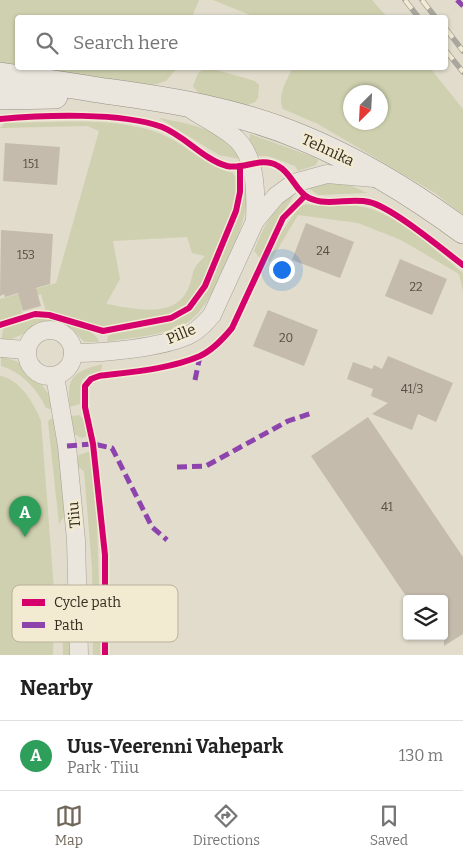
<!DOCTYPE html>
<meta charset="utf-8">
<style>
:root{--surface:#fff;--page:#f6f6f6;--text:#222;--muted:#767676;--line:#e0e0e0;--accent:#71685b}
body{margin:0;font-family:Bitter,serif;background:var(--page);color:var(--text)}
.controls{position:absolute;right:15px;bottom:15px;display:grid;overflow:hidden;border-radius:5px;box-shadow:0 1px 4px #0004}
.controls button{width:45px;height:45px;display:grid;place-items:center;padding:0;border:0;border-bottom:1px solid var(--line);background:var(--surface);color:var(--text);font:25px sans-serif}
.compass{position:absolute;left:343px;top:85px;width:45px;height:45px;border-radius:50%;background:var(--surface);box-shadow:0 1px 4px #0004;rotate:204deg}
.you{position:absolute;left:281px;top:269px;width:18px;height:18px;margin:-12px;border:4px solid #fff;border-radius:50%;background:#1a73e8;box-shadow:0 0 0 8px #1a73e833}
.badge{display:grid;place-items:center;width:32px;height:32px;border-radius:50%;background:var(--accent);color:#fff;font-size:16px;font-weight:700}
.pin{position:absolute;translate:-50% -41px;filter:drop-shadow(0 1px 2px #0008)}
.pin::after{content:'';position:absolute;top:26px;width:18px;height:15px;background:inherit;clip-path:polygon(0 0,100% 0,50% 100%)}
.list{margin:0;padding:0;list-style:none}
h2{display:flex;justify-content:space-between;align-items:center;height:65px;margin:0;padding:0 20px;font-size:21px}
h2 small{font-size:16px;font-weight:400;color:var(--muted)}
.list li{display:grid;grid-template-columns:32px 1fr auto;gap:15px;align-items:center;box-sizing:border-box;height:70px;padding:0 20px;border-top:1px solid var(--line)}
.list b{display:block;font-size:19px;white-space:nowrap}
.list p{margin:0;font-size:16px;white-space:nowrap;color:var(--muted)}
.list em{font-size:16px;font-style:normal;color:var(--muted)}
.icon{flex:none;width:28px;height:28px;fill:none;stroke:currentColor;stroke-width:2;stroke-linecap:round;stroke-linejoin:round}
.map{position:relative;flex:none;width:463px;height:655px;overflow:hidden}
.search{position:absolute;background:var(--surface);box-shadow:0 1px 4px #0004;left:15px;right:15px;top:15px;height:55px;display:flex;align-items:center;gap:12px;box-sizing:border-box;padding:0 18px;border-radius:5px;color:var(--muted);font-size:19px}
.sheet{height:135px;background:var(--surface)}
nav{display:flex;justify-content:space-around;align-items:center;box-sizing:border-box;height:70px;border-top:1px solid var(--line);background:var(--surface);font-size:14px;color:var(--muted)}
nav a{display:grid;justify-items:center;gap:2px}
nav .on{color:var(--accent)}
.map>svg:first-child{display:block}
.green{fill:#ced0af;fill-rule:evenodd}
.building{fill:#c4bbad}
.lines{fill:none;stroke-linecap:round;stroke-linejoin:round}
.street-casing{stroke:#a6a196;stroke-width:19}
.secondary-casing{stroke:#969085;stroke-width:26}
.street{stroke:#eae6dd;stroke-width:18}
.secondary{stroke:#eae6dd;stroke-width:25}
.rail-casing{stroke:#a9a69d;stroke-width:5.5}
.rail{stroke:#f2ebd2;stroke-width:4;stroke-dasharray:11;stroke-linecap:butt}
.quiet{stroke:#8e44ad;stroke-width:5;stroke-dasharray:10 5;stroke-linecap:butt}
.cycleway-casing{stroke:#f2ebd2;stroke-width:9}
.cycleway{stroke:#d6006c;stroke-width:6}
.labels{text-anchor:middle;stroke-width:5;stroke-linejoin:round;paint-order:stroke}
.number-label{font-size:12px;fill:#584e42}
.street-label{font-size:15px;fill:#342a1e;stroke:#f2ebd2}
.key{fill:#f2ebd2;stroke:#b9b19c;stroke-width:1}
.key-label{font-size:14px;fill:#342a1e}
</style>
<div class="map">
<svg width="463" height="655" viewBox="0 0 463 655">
<rect width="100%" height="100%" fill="#e1dccc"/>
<g class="green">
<path d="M 0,0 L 199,0 L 192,17 L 18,18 L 18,68 L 177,68 L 166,81 L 153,85 L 0,70 Z"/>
<path d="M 213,0 L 372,0 L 387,17 L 255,17 Z"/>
<path d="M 292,68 L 430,68 L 463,109 L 463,215 L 435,193 L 318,124 L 283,109 C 277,95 287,81 292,68 ZM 350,92 L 380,92 L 380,122 L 350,122 Z"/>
<path d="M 204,69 L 213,69 L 255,81 L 259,85 L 258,98 L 255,102 L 245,106 L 199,94 L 193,86 L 198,73 Z"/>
<path d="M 159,118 C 188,124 225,128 239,159 L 219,155 Z"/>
<path d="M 5,123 C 54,123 109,116 156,132 C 185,142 204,167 233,173 C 245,188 233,216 226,231 C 214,255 207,287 188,306 C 175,319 115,331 97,328 C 80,325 63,316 46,311 L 41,294 L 20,300 L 23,314 L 0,322 L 0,299 L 56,283 L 99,131 L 87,126 L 0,128 ZM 187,237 L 192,253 L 205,256 C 188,273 196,271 188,289 C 174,320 132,308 106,304 L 120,279 L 113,241 Z"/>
<path d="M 250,134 L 316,158 L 318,160 L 316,165 L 298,171 L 295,166 L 268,156 L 258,156 L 249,141 Z"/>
<path d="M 246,174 C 247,182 248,192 247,200 C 243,233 214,308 185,324 C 162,336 132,337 107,342 L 108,336 L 112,334 C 148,327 181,327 204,294 L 240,212 L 243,182 Z"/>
<path d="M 327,182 L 352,186 L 367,193 L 318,195 L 306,186 Z"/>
<path d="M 292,192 L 294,195 L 271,232 L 260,258 L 254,251 C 263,227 273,209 292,192 Z"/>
<path d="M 307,204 C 324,208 340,204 357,206 C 392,209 436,251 463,273 L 463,291 L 459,274 L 401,240 L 358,223 L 298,215 L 270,262 L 266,259 L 280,234 L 300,206 Z"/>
<path d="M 44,316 C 57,318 97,329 99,342 L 85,342 C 79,338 76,332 71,328 C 43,306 28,341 2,340 C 2,337 2,331 4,328 C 10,321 35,317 44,316 Z"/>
<path d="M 1,356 L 18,362 L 31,379 L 42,385 L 49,395 L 54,410 L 46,408 C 37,389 22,372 1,366 Z"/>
<path d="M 102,364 L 101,372 L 88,375 L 82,380 L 80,404 L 70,407 C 66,376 74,372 102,364 Z"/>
<path d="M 0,376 C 20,379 34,404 41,421 L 54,590 L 53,655 L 0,655 Z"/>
<path d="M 79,415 L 84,420 L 87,436 L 82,438 L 72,433 L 71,416 Z"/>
<path d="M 55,418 L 65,515 L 59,524 L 48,422 L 50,419 Z"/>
<path d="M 90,451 L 97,522 L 101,655 L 93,655 L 92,567 L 84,471 L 76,465 L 79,455 Z"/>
<path d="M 65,584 L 70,589 L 70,655 L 63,655 L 62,585 Z"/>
</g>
<g class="building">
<path d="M 5,143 L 60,147 L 57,185 L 3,181 Z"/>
<path d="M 306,223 L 354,242 L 340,278 L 292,260 Z"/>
<path d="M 1,230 L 53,234 L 50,284 L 36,288 L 41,306 L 23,311 L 18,293 L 5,297 L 4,294 L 0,296 Z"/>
<path d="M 400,259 L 447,279 L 432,315 L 385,296 Z"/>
<path d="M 268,310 L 318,330 L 304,366 L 253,346 Z"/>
<path d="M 388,356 L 453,383 L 436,422 L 418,414 L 412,430 L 372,414 L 388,403 L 371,396 L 373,389 L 347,379 L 353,362 L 372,369 L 374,365 L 382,369 Z"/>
<path d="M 368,417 L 463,557 L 463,634 L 444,646 L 444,599 L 408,599 L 311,456 Z"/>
</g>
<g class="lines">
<g class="street-casing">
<g id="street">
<path d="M 192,110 C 206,119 222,127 234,137 C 257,156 256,194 255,221"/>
<circle cx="50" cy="353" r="23"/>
<path d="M 0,348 L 26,350"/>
<path d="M 73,353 C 105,353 160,348 189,335 C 199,330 205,323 212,315 L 255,221 L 276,196 L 294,183 L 327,174 L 374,178"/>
<path d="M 55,376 L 67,446 L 76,540 L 79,655"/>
</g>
</g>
<g class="secondary-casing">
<g id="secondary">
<path d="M 0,75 C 35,80 70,85 105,91 C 172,100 240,111 303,138 C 361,162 413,194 463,231"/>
<path d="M 0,97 L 55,96"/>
</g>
</g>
<use href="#street" class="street"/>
<use href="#secondary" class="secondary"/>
<g class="rail-casing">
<g id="rail">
<path d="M 405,0 L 419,18"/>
<path d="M 422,0 L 436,18"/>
<path d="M 446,29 L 463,51"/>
<path d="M 446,51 L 463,72"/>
</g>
</g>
<use href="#rail" class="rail"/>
<g class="quiet">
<path d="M 457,0 L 463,6"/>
<path d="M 195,380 L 200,356"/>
<path d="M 67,446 L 93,444 L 112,448 L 152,527 L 167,540"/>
<path d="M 177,467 L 206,466 L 288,421 L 312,413"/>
</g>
<g class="cycleway-casing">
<g id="cycleway">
<path d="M 0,119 C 44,115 121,112 162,127 C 185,136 204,160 227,166 C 244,170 261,156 278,166 C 292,173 295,191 309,198 C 328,207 350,197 369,202 C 392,207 443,250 463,265"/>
<path d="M 0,325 L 35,314 L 49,315 L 103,331 L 171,318 L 189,308 L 205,286 L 236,211 L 240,192 L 240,166"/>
<path d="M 105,655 L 105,555 L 93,444 L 85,407 L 85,386 L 91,379 L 99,376 C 131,372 170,369 200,356 C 213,350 223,339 232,328 L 283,218 L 305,196"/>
</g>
</g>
<use href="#cycleway" class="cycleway"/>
</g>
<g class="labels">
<g class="number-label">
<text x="31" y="168">151</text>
<text x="323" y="255">24</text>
<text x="26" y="259">153</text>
<text x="416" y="291">22</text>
<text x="286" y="342">20</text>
<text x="412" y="393">41/3</text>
<text x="387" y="511">41</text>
</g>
<g class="street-label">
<text transform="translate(328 150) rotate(25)" y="5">Tehnika</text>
<text transform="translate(181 334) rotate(-22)" y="5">Pille</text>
<text transform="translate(74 515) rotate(-95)" y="5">Tiiu</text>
</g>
</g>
<rect x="12" y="585" width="166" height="57" rx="8" class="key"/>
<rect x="22" y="599" width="23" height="7" fill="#d6006c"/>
<rect x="22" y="622" width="23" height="6" fill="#8e44ad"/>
<g class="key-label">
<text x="54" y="607">Cycle path</text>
<text x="54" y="630">Path</text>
</g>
</svg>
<div class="controls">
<button><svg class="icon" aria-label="layers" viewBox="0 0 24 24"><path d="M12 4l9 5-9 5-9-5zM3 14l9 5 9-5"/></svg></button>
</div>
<svg class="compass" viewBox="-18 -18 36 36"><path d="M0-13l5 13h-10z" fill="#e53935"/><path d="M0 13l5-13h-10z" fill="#767676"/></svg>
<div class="you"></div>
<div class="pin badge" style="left:25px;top:537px;background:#2e9e5b">A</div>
<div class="search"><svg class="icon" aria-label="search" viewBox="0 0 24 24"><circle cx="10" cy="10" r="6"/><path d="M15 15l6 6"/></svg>Search here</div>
</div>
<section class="sheet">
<h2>Nearby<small></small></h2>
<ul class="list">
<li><span class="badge" style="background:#2e9e5b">A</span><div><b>Uus-Veerenni Vahepark</b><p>Park · Tiiu</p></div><em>130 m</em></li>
</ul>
</section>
<nav>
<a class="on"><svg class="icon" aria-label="map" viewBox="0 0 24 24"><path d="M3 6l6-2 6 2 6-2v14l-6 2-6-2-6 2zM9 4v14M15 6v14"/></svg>Map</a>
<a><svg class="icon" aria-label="directions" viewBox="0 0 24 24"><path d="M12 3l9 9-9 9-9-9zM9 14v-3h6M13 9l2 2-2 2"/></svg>Directions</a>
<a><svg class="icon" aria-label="saved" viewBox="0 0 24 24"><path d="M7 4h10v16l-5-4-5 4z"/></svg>Saved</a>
</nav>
